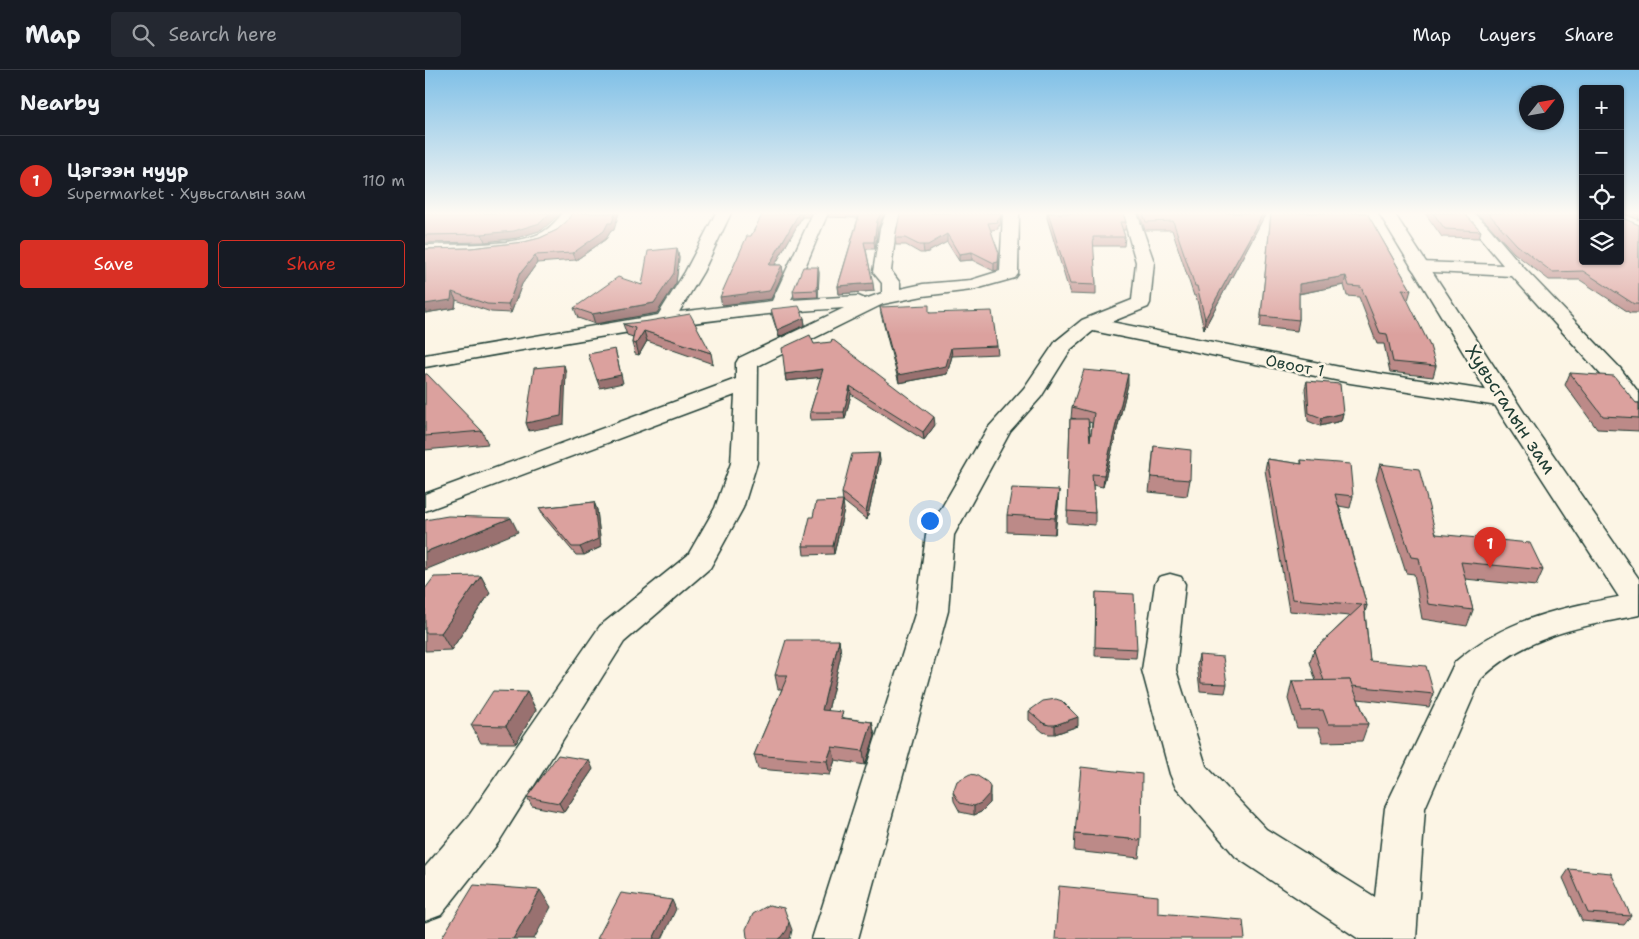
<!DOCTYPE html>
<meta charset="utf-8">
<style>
:root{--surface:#171b24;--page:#242831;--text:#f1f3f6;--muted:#9ea1a6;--line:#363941;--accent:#d93025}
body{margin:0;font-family:"Shantell Sans",sans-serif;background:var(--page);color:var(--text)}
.controls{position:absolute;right:15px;top:15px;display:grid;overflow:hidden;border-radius:5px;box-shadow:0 1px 4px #0004}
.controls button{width:45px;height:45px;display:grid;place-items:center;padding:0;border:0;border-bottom:1px solid var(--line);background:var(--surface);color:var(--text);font:25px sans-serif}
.compass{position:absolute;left:1094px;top:15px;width:45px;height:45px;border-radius:50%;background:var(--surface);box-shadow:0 1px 4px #0004;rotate:59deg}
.you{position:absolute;left:504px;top:450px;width:18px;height:18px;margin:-12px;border:4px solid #fff;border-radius:50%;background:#1a73e8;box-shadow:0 0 0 8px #1a73e833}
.badge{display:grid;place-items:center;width:32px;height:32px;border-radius:50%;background:var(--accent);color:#fff;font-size:16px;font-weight:700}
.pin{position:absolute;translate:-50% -41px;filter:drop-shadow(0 1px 2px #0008)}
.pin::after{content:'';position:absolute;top:26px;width:18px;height:15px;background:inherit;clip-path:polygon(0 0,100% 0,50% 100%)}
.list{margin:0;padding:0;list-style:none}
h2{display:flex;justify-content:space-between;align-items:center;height:65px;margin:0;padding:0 20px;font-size:21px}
h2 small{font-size:16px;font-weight:400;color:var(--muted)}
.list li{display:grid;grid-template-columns:32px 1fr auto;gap:15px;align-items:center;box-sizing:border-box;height:90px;padding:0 20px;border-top:1px solid var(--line)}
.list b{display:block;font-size:19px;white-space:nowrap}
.list p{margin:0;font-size:16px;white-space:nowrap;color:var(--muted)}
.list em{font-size:16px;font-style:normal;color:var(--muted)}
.actions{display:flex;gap:10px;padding:15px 20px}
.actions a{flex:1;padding:11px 0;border:1px solid var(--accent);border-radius:5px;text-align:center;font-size:18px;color:var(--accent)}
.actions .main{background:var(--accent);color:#fff}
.icon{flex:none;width:28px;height:28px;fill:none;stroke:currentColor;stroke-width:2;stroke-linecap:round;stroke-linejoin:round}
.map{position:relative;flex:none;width:1214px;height:869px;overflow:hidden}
header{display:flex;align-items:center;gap:30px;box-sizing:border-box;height:70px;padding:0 25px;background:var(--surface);border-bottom:1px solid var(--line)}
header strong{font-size:24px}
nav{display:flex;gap:28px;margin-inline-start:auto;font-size:18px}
.search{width:350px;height:45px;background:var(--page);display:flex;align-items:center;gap:12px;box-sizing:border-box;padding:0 18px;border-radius:5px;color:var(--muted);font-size:19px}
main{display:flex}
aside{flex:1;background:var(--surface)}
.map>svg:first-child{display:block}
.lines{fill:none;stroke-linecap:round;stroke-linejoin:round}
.minor-casing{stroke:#1f3d34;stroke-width:3}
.major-casing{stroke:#1f3d34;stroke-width:3}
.minor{fill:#fcf5e5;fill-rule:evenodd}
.major{fill:#fcf5e5;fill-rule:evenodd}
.wall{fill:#bc8a88;stroke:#1f3d34;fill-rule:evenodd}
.shaded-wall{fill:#99716f;stroke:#1f3d34}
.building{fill:#dba19e;stroke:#1f3d34}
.labels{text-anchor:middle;stroke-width:5;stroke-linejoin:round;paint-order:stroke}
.far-street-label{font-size:16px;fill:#1f3d34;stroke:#fcf5e5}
.street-label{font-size:19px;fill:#1f3d34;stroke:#fcf5e5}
</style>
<header>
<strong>Map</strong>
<div class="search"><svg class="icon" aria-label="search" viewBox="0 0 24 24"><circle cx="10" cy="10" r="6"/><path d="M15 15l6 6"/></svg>Search here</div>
<nav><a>Map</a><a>Layers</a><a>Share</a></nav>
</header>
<main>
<aside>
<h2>Nearby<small></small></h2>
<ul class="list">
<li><span class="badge">1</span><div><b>Цэгээн нуур</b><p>Supermarket · Хувьсгалын зам</p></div><em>110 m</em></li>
</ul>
<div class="actions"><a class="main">Save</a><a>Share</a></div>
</aside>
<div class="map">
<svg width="1214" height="869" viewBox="0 0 1214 869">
<rect width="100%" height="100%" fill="#fcf5e5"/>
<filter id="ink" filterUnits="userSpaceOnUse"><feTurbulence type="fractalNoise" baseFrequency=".02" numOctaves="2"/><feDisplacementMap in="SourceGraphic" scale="10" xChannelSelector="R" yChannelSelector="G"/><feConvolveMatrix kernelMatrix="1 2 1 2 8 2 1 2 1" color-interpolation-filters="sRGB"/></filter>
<g filter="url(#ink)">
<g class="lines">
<g class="minor-casing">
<g id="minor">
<path d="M 138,143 L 153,143 C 147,152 139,163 130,168 C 98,186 36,184 0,185 L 0,175 C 32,174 90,177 118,162 C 126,157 132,150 138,143 Z"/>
<path d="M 291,143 L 306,143 L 278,202 L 254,242 L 347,231 L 388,143 L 403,143 L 366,230 L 433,226 L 440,229 L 457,223 L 457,213 L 448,202 L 455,159 L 461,143 L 476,143 L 471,159 L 466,201 L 475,213 L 475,219 L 498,214 L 546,210 L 575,201 L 578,143 L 594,143 L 593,204 L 590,208 L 547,220 L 498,226 L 458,234 L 333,296 L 332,393 L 318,438 L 289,491 L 285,498 L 199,572 L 73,773 L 16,845 L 0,851 L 0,797 L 43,747 L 175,556 L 263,485 L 290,438 L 306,393 L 310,325 L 0,441 L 0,424 L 311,309 L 311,293 L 314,288 L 419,238 C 278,246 139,273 0,297 L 0,285 L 233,245 L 260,202 Z"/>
<path d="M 697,143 L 712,143 L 729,192 L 725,233 L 723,237 L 686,252 L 925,299 L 1079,323 L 1087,325 L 1091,330 L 1087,335 L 1079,337 L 925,313 L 668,261 L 646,279 L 616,327 L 585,362 L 529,465 L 523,541 L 433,869 L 387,869 L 491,541 L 501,465 L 562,359 L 599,318 L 631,271 L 657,250 L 707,230 L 711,192 Z"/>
<path d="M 1031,143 L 1048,143 L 1061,154 L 1098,197 L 1195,298 L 1214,323 L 1214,346 L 1206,344 L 1179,308 L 1087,206 L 989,201 L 986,197 L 989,193 L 995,192 L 1078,195 L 1049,160 Z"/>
<path d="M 745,504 L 756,507 L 760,514 L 751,600 L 781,696 L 841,759 L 950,827 L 960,738 L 1030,592 C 1084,545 1146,536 1214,523 L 1214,545 C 1154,557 1102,565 1056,609 L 1000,738 L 991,869 L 934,869 L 811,787 L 750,716 L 745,704 L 717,600 L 730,514 L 734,507 Z"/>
</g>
</g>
<g class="major-casing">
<path id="major" d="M 954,143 L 969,143 L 1100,344 L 1214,509 L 1214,544 L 1203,541 L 1076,345 Z"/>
</g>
<use href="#minor" class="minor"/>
<use href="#major" class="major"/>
</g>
<g class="wall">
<path d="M 0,143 L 117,160 L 92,168 L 60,172 L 0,173 Z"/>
<path d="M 338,143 L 386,143 L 384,147 L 377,147 L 350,195 L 357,195 L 358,203 L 346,229 L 297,235 L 326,166 Z"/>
<path d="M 403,143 L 460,143 L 453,158 L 450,179 L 441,179 L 449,221 L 414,224 L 413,216 L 433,148 L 403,147 Z"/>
<path d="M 576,143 L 575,156 L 573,156 L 573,159 L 566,160 L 574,190 L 573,200 L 569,201 L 547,190 L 534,191 L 522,172 L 503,182 L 499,183 L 495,183 L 481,175 L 471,175 L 470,168 Z"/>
<path d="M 622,143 L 701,152 L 700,160 L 698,160 L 700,167 L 699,176 L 668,176 L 671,215 L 671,225 L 645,224 L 622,148 Z"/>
<path d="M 714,143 L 841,143 L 779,259 L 771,226 L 769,226 L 747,160 L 720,160 Z"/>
<path d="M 846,143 L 942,143 L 986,220 L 983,230 L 982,230 L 1011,296 L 1008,307 L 965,302 L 959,274 L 952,274 L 934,227 L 922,226 L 919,215 L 874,224 L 874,250 L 872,261 L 835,257 Z"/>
<path d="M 1000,143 L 1039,143 L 1056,161 L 1054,168 L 1017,167 Z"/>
<path d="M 1051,143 L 1158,143 L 1197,148 L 1214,155 L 1214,243 L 1205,243 L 1155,210 L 1124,210 L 1089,183 L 1062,153 Z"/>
<path d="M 1197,143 L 1214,143 L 1214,150 Z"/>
<path d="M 132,160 L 189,160 L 186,161 L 181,169 L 151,190 L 112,193 L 97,214 L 86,243 L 66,242 L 31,230 L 30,238 L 0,243 L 0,179 L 46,178 L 99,172 L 115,168 Z"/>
<path d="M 252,178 L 254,188 L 251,213 L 232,243 L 170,254 L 153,248 L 149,238 L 217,215 Z"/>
<path d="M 393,197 L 394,203 L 393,227 L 369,228 L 368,221 Z"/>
<path d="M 455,237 L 505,243 L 572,276 L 573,284 L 527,286 L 522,304 L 474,313 L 456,244 Z"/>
<path d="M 346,239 L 379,248 L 380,255 L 354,267 L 347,246 Z"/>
<path d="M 198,254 L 286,283 L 288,294 L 222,271 L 214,285 L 210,284 L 207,273 L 208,267 L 202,265 Z"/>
<path d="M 389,274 L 510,355 L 499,370 L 426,324 L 420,349 L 386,350 L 385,342 L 396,307 L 361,311 L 360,304 Z"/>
<path d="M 1145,303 L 1211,333 L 1214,333 L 1214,361 L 1172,359 L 1140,315 Z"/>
<path d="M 0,304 L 57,361 L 63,374 L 0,380 Z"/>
<path d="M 882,311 L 918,343 L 916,351 L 895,356 L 883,351 L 880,318 Z"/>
<path d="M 703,314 L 678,417 L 668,415 L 670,443 L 670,455 L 642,453 L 645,349 L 651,349 L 646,348 L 647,337 ZM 664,352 L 667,353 L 665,371 Z"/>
<path d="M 729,376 L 765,410 L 762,426 L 724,422 Z"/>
<path d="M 454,383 L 455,391 L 442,450 L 418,431 L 417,423 Z"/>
<path d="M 842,389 L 876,394 L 876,390 L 928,426 L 925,438 L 914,436 L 942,536 L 940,542 L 945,591 L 1009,624 L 1004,637 L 933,629 L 943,654 L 937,671 L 898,672 L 893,658 L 872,658 L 863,629 L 867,611 L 891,611 L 885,592 L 889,580 L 925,546 L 864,541 L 840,400 Z"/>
<path d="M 955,394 L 1011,464 L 1118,500 L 1111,516 L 1040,509 L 1048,540 L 1042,556 L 997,549 L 989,504 L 981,503 L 951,409 Z"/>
<path d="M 634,420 L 633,436 L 630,464 L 582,462 L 582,445 Z"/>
<path d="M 169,432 L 172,440 L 176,477 L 159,485 L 151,485 L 118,446 L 114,438 Z"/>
<path d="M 419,439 L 409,484 L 379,485 L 378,476 L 388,447 Z"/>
<path d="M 56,506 L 65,523 L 26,580 L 0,581 L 0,519 Z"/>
<path d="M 671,522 L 712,579 L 711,588 L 670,586 Z"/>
<path d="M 414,570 L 416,584 L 403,641 L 420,648 L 447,652 L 450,666 L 440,695 L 410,690 L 405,705 L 333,699 L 329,685 L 357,619 L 353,619 L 350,605 Z"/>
<path d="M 774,585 L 802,614 L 800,623 L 775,621 L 772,594 Z"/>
<path d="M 102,622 L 111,640 L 91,673 L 56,673 L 46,655 Z"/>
<path d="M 604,641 L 653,656 L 630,664 L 624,664 L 618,662 L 604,650 Z"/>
<path d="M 168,699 L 139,742 L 107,736 L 102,727 Z"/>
<path d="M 528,722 L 565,726 L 565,733 L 556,742 L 549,745 L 535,742 L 529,731 Z"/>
<path d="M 650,764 L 716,770 L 714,788 L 649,781 Z"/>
<path d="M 1144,799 L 1206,846 L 1199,855 L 1157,851 L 1138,808 Z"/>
</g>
<g class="shaded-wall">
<path d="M 125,143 L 136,143 L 117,160 L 92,168 L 60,172 L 57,164 Z"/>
<path d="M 190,143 L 194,143 L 189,160 L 186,161 L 181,169 L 151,190 L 148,183 L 183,153 Z"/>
<path d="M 374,143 L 377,143 L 377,147 L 346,202 L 344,195 Z"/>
<path d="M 456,143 L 460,143 L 453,158 L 450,179 L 449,172 L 452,151 Z"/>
<path d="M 838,143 L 841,143 L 779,259 L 780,249 Z"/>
<path d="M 522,164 L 522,172 L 503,182 L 499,183 L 498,175 Z"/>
<path d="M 252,178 L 254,188 L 251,213 L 232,243 L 170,254 L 167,244 L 229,233 Z"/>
<path d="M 547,182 L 547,190 L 534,191 L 534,184 Z"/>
<path d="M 574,183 L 573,200 L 569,201 L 569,193 Z"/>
<path d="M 110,185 L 112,193 L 97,214 L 86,243 L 83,235 L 94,205 Z"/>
<path d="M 357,195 L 358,203 L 346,229 L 297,235 L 295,227 Z"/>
<path d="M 393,197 L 394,203 L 393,227 L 392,220 Z"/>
<path d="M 921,206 L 919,215 L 872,224 L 874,214 Z"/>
<path d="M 448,213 L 449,221 L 414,224 L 413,216 Z"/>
<path d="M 27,222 L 31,230 L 30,238 L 0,243 L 0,234 Z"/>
<path d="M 379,248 L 380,255 L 354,267 L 352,260 Z"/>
<path d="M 219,261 L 222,271 L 214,285 L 211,274 Z"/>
<path d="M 526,278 L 527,286 L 522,304 L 474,313 L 473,305 Z"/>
<path d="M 190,279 L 198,313 L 175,318 L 172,310 Z"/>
<path d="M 139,295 L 141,302 L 139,354 L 104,361 L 101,353 Z"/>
<path d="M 398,299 L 399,307 L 361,311 L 360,304 Z"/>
<path d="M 703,304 L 703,314 L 678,417 L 679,405 Z"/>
<path d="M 425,316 L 426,324 L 420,349 L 419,342 Z"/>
<path d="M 918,343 L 916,351 L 895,356 L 897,348 Z"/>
<path d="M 509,347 L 510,355 L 499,370 L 498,362 Z"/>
<path d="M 454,383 L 455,391 L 442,450 L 441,442 Z"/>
<path d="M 634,420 L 633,436 L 630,464 L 630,448 Z"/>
<path d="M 418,431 L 419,439 L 409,484 L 408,476 Z"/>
<path d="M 169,432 L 172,440 L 176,477 L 159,485 L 155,477 Z"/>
<path d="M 86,448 L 93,462 L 0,500 L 0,482 Z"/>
<path d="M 56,506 L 65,523 L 26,580 L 16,563 Z"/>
<path d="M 414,570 L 416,584 L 400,654 L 397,640 Z"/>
<path d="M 102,622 L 111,640 L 91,673 L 81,656 Z"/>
<path d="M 653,647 L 653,656 L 630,664 L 630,655 Z"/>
<path d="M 447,652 L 450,666 L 440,695 L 438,681 Z"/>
<path d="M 407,677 L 410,690 L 405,705 L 402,691 Z"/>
<path d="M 164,690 L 168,699 L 139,742 L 134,733 Z"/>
<path d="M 565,717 L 565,733 L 556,742 L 549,745 L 549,736 Z"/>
<path d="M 115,820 L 126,837 L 109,869 L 88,869 Z"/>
<path d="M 247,830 L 251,839 L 237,869 L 228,869 Z"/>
<path d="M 364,852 L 367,860 L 365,869 L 354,869 Z"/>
</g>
<g class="building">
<path d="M 0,143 L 125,143 L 115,153 L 89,161 L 57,164 L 0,165 Z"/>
<path d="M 147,143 L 190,143 L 187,153 L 183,153 L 179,161 L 148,183 L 110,185 L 94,205 L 83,235 L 62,234 L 27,222 L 26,230 L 0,234 L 0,179 L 46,178 L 99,172 L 115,168 L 132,160 L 142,151 Z"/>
<path d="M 338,143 L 374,143 L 344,195 L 357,195 L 344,221 L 295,227 L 322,166 L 326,166 Z"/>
<path d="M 435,143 L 456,143 L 452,151 L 449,172 L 439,172 L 448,213 L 413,216 Z"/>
<path d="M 475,143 L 576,143 L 575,149 L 572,149 L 573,152 L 563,153 L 574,183 L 573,192 L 569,193 L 547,182 L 534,184 L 522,164 L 503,175 L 494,175 L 480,168 L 470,168 Z"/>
<path d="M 623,143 L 698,143 L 701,152 L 695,152 L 700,167 L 668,167 L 671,215 L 645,214 Z"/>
<path d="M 718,143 L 838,143 L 780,249 L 772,216 L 770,216 L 748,151 L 721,152 Z"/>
<path d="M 846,143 L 942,143 L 986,220 L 977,219 L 1005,276 L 1011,296 L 968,292 L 962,264 L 955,263 L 936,217 L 924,216 L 921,206 L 874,214 L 874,250 L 836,246 Z"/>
<path d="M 1008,143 L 1039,143 L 1056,161 L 1020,159 Z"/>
<path d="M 1063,143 L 1158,143 L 1158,191 L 1195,191 L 1195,143 L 1197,143 L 1197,148 L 1214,155 L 1214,234 L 1209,234 L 1158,201 L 1127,202 L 1092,175 Z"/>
<path d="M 252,178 L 249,203 L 229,233 L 167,244 L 149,238 L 193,207 L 217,215 L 223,181 Z"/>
<path d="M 378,197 L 393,197 L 392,220 L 368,221 Z"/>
<path d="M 504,235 L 504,243 L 567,241 L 572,276 L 526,278 L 521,296 L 473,305 L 455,237 Z"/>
<path d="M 374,236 L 379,248 L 352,260 L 346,239 Z"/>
<path d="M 265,244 L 286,283 L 219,261 L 211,274 L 207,273 L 210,258 L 198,254 L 224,251 Z"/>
<path d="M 385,265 L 389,274 L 406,272 L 407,269 L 509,347 L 498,362 L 425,316 L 419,342 L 385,342 L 398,299 L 360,304 L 357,278 Z"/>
<path d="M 190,279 L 196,305 L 172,310 L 163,284 Z"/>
<path d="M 139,295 L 136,346 L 101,353 L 109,298 Z"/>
<path d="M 659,300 L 703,304 L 679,405 L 667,404 L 670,443 L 642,441 L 645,349 L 663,349 L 665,371 L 669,343 L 647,337 Z"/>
<path d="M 1145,303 L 1189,306 L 1211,333 L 1214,333 L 1214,348 L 1178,346 Z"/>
<path d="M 0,304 L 2,304 L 57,361 L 0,366 Z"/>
<path d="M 882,311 L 915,314 L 918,343 L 897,348 L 884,343 Z"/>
<path d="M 729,376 L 766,380 L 765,410 L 726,407 Z"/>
<path d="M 454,383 L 441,442 L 417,423 L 427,384 Z"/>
<path d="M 842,389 L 877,394 L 876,390 L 925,394 L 928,426 L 910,424 L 942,536 L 939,535 L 945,591 L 1001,596 L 1009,624 L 927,616 L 925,610 L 899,611 L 889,580 L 937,535 L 867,529 Z"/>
<path d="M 955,394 L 994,399 L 1011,464 L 1105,473 L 1118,500 L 1036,492 L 1048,540 L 1003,534 L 994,488 L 986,487 Z"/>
<path d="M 587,418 L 634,420 L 630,448 L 582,445 Z"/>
<path d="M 418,431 L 408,476 L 378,476 L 385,447 L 388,447 L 391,432 Z"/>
<path d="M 169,432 L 173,469 L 155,477 L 147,477 L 114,438 Z"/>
<path d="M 23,446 L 86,448 L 0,482 L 0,450 Z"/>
<path d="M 56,506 L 16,563 L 0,563 L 0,519 L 9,507 Z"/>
<path d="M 671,522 L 709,524 L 712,579 L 670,577 Z"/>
<path d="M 361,570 L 414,570 L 397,640 L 418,642 L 416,648 L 447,652 L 438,681 L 407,677 L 402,691 L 329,685 L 363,605 L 350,605 Z"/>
<path d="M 774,585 L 798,587 L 802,614 L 776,613 Z"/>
<path d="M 925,610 L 943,654 L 903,654 L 898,640 L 877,641 L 867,611 Z"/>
<path d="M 68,621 L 102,622 L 81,656 L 46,655 Z"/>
<path d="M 631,629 L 637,631 L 653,647 L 630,655 L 624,655 L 618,653 L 604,641 L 618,631 Z"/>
<path d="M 133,685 L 164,690 L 134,733 L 102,727 Z"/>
<path d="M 656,697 L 717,704 L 716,770 L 650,764 Z"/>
<path d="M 545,704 L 551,705 L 562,712 L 565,717 L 564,724 L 556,733 L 549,736 L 535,733 L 528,722 L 532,711 Z"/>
<path d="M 1144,799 L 1186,803 L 1206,846 L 1163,843 Z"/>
<path d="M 49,815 L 115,820 L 88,869 L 16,869 Z"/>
<path d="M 634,816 L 733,826 L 733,843 L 818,850 L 820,869 L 630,869 Z"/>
<path d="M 196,823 L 247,830 L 228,869 L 172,869 Z"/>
<path d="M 344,835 L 359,838 L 364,852 L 362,860 L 357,867 L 354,869 L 324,869 L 322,867 L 321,859 L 328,844 Z"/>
</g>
</g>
<linearGradient id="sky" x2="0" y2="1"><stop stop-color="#80c0e7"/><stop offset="0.54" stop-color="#fefaf3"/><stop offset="1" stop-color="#fefaf3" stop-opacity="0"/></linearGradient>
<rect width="1214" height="265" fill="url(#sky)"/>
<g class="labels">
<g class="far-street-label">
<text transform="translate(870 295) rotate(11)" y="6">Овоот 1</text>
</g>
<g class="street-label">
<text transform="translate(1086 339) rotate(57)" y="7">Хувьсгалын зам</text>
</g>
</g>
</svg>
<div class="controls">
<button>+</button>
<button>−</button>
<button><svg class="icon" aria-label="locate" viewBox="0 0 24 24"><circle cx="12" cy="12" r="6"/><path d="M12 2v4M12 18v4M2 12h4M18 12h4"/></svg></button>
<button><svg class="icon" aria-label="layers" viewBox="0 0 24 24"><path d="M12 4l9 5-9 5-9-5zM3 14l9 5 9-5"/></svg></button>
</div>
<svg class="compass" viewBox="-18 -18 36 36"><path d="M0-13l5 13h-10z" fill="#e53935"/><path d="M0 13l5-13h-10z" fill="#9ea1a6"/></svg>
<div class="you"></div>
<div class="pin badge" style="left:1065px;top:498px">1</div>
</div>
</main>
